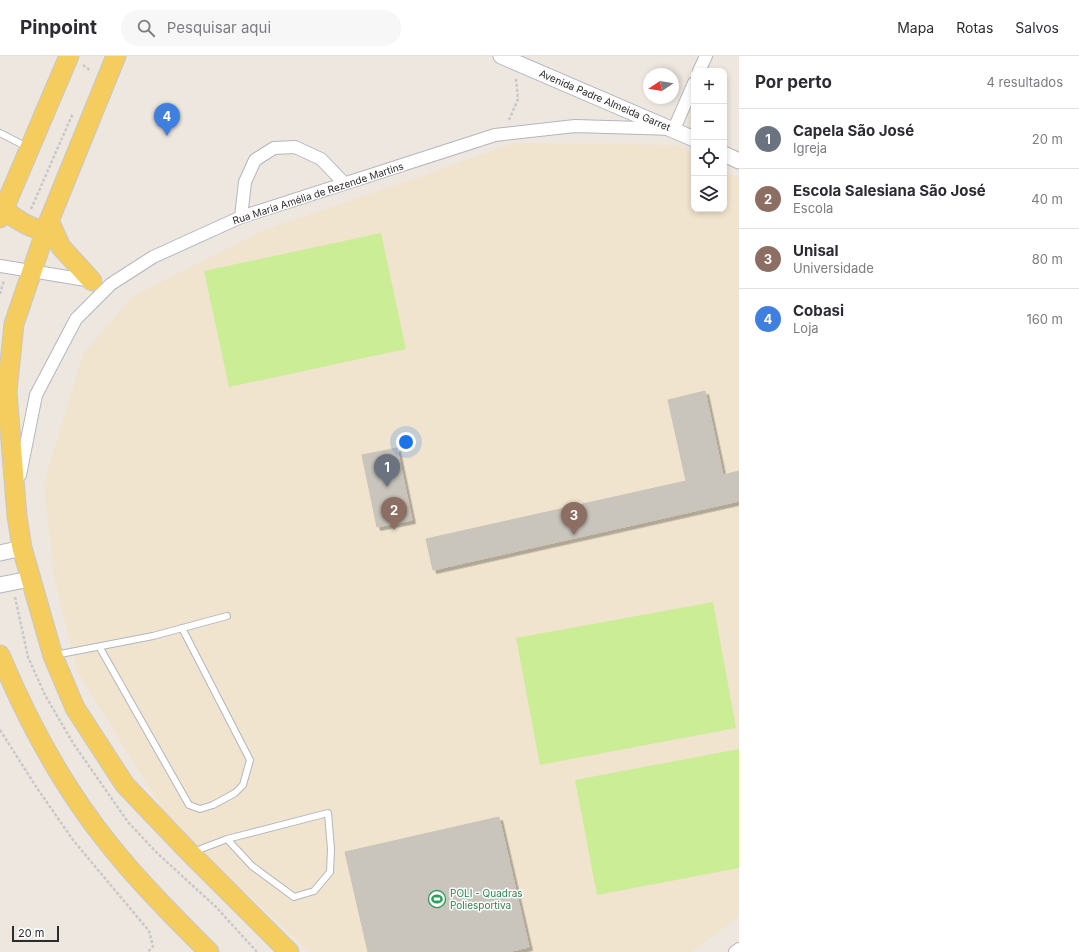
<!DOCTYPE html>
<html lang="pt">
<meta charset="utf-8">
<style>
:root{--surface:#fff;--page:#f7f7f7;--text:#2b2b33;--muted:#7c7c81;--line:#e1e1e2;--accent:#2563eb}
body{margin:0;font-family:Inter,sans-serif;background:var(--page);color:var(--text)}
.controls{position:absolute;right:12px;top:12px;display:grid;overflow:hidden;border-radius:8px;box-shadow:0 2px 6px #0003}
.controls button{width:36px;height:36px;display:grid;place-items:center;padding:0;border:0;border-bottom:1px solid var(--line);background:var(--surface);color:var(--text);font:20px sans-serif}
.compass{position:absolute;left:643px;top:12px;width:36px;height:36px;border-radius:50%;background:var(--surface);box-shadow:0 2px 6px #0003;rotate:258deg}
.scale{position:absolute;left:12px;bottom:10px;width:47px;box-sizing:border-box;padding-left:4px;border:2px solid #2c2c2c;border-top:0;font-size:11px;line-height:14px;white-space:nowrap;color:#2c2c2c;-webkit-text-stroke:3px #fff;paint-order:stroke}
.you{position:absolute;left:406px;top:386px;width:14px;height:14px;margin:-10px;border:3px solid #fff;border-radius:50%;background:#1a73e8;box-shadow:0 0 0 6px #1a73e833}
.badge{display:grid;place-items:center;width:26px;height:26px;border-radius:50%;background:var(--accent);color:#fff;font-size:13px;font-weight:700}
.pin{position:absolute;translate:-50% -33px;filter:drop-shadow(0 1px 2px #0008)}
.pin::after{content:'';position:absolute;top:21px;width:14px;height:12px;background:inherit;clip-path:polygon(0 0,100% 0,50% 100%)}
.list{margin:0;padding:0;list-style:none}
h2{display:flex;justify-content:space-between;align-items:center;height:52px;margin:0;padding:0 16px;font-size:17px}
h2 small{font-size:13px;font-weight:400;color:var(--muted)}
.list li{display:grid;grid-template-columns:26px 1fr auto;gap:12px;align-items:center;box-sizing:border-box;height:60px;padding:0 16px;border-top:1px solid var(--line)}
.list b{display:block;font-size:15px;white-space:nowrap}
.list p{margin:0;font-size:13px;white-space:nowrap;color:var(--muted)}
.list em{font-size:13px;font-style:normal;color:var(--muted)}
.icon{flex:none;width:22px;height:22px;fill:none;stroke:currentColor;stroke-width:2;stroke-linecap:round;stroke-linejoin:round}
.map{position:relative;flex:none;width:739px;height:896px;overflow:hidden}
header{display:flex;align-items:center;gap:24px;box-sizing:border-box;height:56px;padding:0 20px;background:var(--surface);border-bottom:1px solid var(--line)}
header strong{font-size:19px}
nav{display:flex;gap:22px;margin-inline-start:auto;font-size:14px}
.search{width:280px;height:36px;background:var(--page);display:flex;align-items:center;gap:10px;box-sizing:border-box;padding:0 14px;border-radius:22px;color:var(--muted);font-size:15px}
main{display:flex}
aside{flex:1;background:var(--surface)}
.map>svg:first-child{display:block}
.education{fill:#f0e4ce}
.pitch{fill:#cbed96}
.building{fill:#c9c5bd;stroke:#cac3b8;filter:url(#shadow)}
.lines{fill:none;stroke-linecap:round;stroke-linejoin:round}
.service-casing{stroke:#b2b6c0;stroke-width:8}
.minor-casing{stroke:#b2b6c0;stroke-width:14}
.tertiary-casing{stroke:#b2b6c0;stroke-width:17}
.primary-casing{stroke:#c8c8c8;stroke-width:21}
.path{stroke:#c8c8c8;stroke-width:2.5;stroke-dasharray:3 2;stroke-linecap:butt}
.service{stroke:#fff;stroke-width:6}
.minor{stroke:#fff;stroke-width:12}
.tertiary{stroke:#fff;stroke-width:15}
.primary{stroke:#f4cd5e;stroke-width:19}
.labels{text-anchor:middle;stroke-width:3;stroke-linejoin:round;paint-order:stroke}
.street-label{font-size:10px;fill:#2c2c2c;stroke:#fff}
.leisure-label{font-size:10px;fill:#27864d;stroke:#fff;text-anchor:start}
</style>
<header>
<strong>Pinpoint</strong>
<div class="search"><svg class="icon" aria-label="search" viewBox="0 0 24 24"><circle cx="10" cy="10" r="6"/><path d="M15 15l6 6"/></svg>Pesquisar aqui</div>
<nav><a>Mapa</a><a>Rotas</a><a>Salvos</a></nav>
</header>
<main>
<div class="map">
<svg width="739" height="896" viewBox="0 0 739 896">
<defs>
<filter id="shadow"><feDropShadow dx="3.5" dy="3.5" stdDeviation="0" flood-color="#0004"/></filter>
</defs>
<rect width="100%" height="100%" fill="#eee7df"/>
<path class="education" d="M 513,87 L 678,89 L 694,98 L 694,153 L 724,153 L 724,114 L 739,122 L 739,861 L 691,896 L 310,896 L 171,767 L 77,615 L 54,521 L 44,427 L 83,298 L 133,240 L 264,174 L 425,119 Z"/>
<g class="pitch">
<path d="M 381,177 L 406,293 L 229,331 L 204,215 Z"/>
<path d="M 713,546 L 736,672 L 540,709 L 516,582 Z"/>
<path d="M 739,693 L 739,812 L 597,839 L 575,724 Z"/>
</g>
<g class="building">
<path d="M 705,335 L 723,419 L 739,415 L 739,445 L 433,514 L 426,483 L 686,425 L 668,344 Z"/>
<path d="M 397,392 L 412,464 L 377,471 L 362,399 Z"/>
<path d="M 499,761 L 529,891 L 507,896 L 368,896 L 345,796 Z"/>
</g>
<g class="lines">
<g class="service-casing">
<g id="service">
<path d="M 0,77 L 27,91"/>
<path d="M 100,592 L 189,749 L 200,753 L 213,749 L 235,737 L 243,729 L 250,704 L 182,572"/>
<path d="M 55,599 L 153,580 L 227,560"/>
<path d="M 193,796 L 227,783 L 328,757 L 331,793 L 330,816 L 314,835 L 294,841 L 252,810 L 227,783"/>
</g>
</g>
<g class="minor-casing">
<g id="minor">
<path d="M 699,15 L 706,0"/>
<path d="M 241,161 L 245,126 L 255,104 L 274,92 L 295,91 L 321,103 L 344,127"/>
<path d="M 0,210 L 92,225"/>
<path d="M 20,419 L 36,339 L 76,263 L 111,228 L 153,201 L 241,161 L 495,79 L 575,70 L 674,73 L 694,27"/>
<path d="M 735,896 L 739,893"/>
</g>
</g>
<g class="tertiary-casing">
<g id="tertiary">
<path d="M 501,0 L 694,83"/>
<path d="M 724,98 L 739,105"/>
<path d="M 0,497 L 22,492"/>
<path d="M 0,529 L 30,523"/>
</g>
</g>
<g class="primary-casing">
<g id="primary">
<path d="M 116,0 L 49,165 L 14,268 L 7,336 L 17,460 L 22,492 L 53,600 L 75,652 L 125,729 L 190,797 L 289,896"/>
<path d="M 4,153 C 17,165 28,170 45,176"/>
<path d="M 0,162 L 69,0"/>
<path d="M 49,165 L 61,191 L 92,225"/>
<path d="M 0,599 C 28,666 63,731 108,787 C 139,826 174,861 209,896"/>
</g>
</g>
<g class="path">
<path d="M 83,9 L 91,15"/>
<path d="M 509,64 L 518,43 L 516,23"/>
<path d="M 31,153 L 73,57"/>
<path d="M 0,238 L 4,224"/>
<path d="M 15,541 L 28,601 L 45,639 L 73,687 L 128,766 L 156,796 L 216,851 L 257,896"/>
<path d="M 0,674 L 37,732 L 73,784 L 149,875 L 153,890 L 148,896"/>
</g>
<use href="#service" class="service"/>
<use href="#minor" class="minor"/>
<use href="#tertiary" class="tertiary"/>
<use href="#primary" class="primary"/>
</g>
<defs>
<g id="stadium-ring" transform="scale(0.9)"><circle r="9.5" fill="#fff" stroke="#2e9e5b" stroke-width="1.5"/><path d="M0-5a6.5 5 0 1 0 0 10a6.5 5 0 1 0 0-10ZM-3.5-1.8h7v3.6h-7Z" fill="#2e9e5b"/></g>
</defs>
<g fill-rule="evenodd">
<use href="#stadium-ring" x="437" y="843"/>
</g>
<g class="labels">
<g class="street-label">
<text transform="translate(605 44) rotate(23)" y="4">Avenida Padre Almeida Garret</text>
<text transform="translate(318 137) rotate(-18)" y="4">Rua Maria Amélia de Rezende Martins</text>
</g>
<g class="leisure-label">
<text x="450" y="841">POLI - Quadras<tspan x="450" dy="12">Poliesportiva</tspan></text>
</g>
</g>
</svg>
<div class="controls">
<button>+</button>
<button>−</button>
<button><svg class="icon" aria-label="locate" viewBox="0 0 24 24"><circle cx="12" cy="12" r="6"/><path d="M12 2v4M12 18v4M2 12h4M18 12h4"/></svg></button>
<button><svg class="icon" aria-label="layers" viewBox="0 0 24 24"><path d="M12 4l9 5-9 5-9-5zM3 14l9 5 9-5"/></svg></button>
</div>
<svg class="compass" viewBox="-18 -18 36 36"><path d="M0-13l5 13h-10z" fill="#e53935"/><path d="M0 13l5-13h-10z" fill="#7c7c81"/></svg>
<div class="scale">20 m</div>
<div class="you"></div>
<div class="pin badge" style="left:387px;top:431px;background:#6b7280">1</div>
<div class="pin badge" style="left:394px;top:474px;background:#8d6e63">2</div>
<div class="pin badge" style="left:574px;top:479px;background:#8d6e63">3</div>
<div class="pin badge" style="left:167px;top:80px;background:#3f7fe0">4</div>
</div>
<aside>
<h2>Por perto<small>4 resultados</small></h2>
<ul class="list">
<li><span class="badge" style="background:#6b7280">1</span><div><b>Capela São José</b><p>Igreja</p></div><em>20 m</em></li>
<li><span class="badge" style="background:#8d6e63">2</span><div><b>Escola Salesiana São José</b><p>Escola</p></div><em>40 m</em></li>
<li><span class="badge" style="background:#8d6e63">3</span><div><b>Unisal</b><p>Universidade</p></div><em>80 m</em></li>
<li><span class="badge" style="background:#3f7fe0">4</span><div><b>Cobasi</b><p>Loja</p></div><em>160 m</em></li>
</ul>
</aside>
</main>
